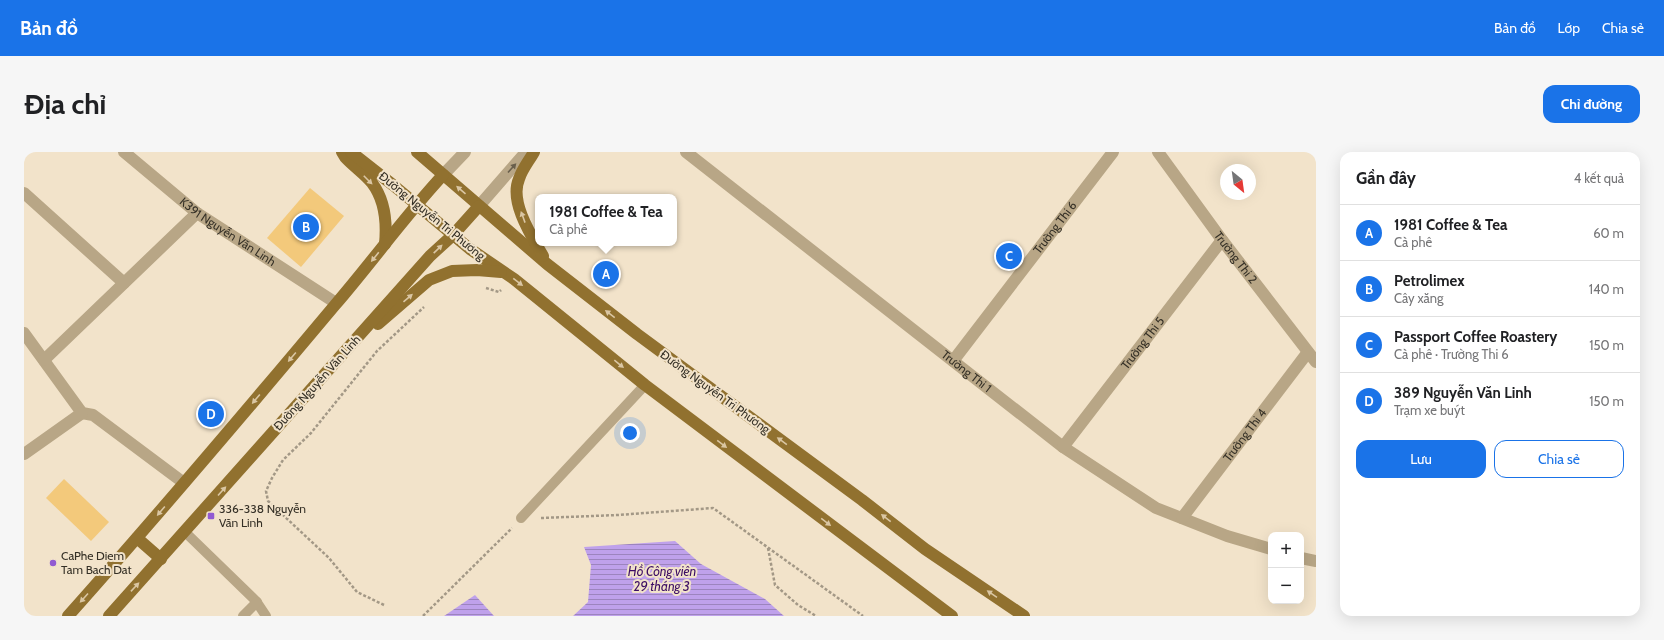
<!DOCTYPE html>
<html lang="vi">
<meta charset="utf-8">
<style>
:root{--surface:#fff;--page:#f6f6f6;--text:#202124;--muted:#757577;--line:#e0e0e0;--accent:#1a73e8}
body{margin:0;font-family:Cabin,sans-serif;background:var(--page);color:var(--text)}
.controls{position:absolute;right:12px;bottom:12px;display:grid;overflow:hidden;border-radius:8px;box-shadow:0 4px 16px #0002}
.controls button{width:36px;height:36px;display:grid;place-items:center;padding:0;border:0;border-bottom:1px solid var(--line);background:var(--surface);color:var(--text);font:20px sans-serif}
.compass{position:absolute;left:1196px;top:12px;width:36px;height:36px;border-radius:50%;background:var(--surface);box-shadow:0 4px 16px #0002;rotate:151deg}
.you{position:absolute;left:606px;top:281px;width:14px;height:14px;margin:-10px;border:3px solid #fff;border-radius:50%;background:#1a73e8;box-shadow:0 0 0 6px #1a73e833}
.badge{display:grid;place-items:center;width:26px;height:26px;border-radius:50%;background:var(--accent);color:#fff;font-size:13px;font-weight:700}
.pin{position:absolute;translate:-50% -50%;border:2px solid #fff;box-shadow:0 1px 4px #0006}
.popup{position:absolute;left:511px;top:42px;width:142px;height:52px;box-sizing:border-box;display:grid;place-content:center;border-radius:8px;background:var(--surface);filter:drop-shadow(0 1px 3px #0005);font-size:13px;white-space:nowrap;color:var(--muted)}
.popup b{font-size:15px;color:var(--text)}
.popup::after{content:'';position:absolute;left:50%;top:100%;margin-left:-8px;border:8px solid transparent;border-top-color:var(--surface)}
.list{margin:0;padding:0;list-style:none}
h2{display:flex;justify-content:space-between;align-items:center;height:52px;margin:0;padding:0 16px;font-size:17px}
h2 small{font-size:13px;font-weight:400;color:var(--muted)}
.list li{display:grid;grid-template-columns:26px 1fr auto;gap:12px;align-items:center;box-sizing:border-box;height:56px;padding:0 16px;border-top:1px solid var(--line)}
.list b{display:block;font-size:15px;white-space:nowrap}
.list p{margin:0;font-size:13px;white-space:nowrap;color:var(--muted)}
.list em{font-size:13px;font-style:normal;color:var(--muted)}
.actions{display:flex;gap:8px;padding:12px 16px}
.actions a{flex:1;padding:9px 0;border:1px solid var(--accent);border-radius:12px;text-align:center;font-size:14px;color:var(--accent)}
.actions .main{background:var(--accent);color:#fff}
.map{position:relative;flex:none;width:1292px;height:464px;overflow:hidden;border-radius:12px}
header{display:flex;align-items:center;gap:24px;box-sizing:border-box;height:56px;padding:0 20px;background:var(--accent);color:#fff}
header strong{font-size:19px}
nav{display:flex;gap:22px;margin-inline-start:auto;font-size:14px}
.intro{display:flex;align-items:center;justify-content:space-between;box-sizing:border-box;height:96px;padding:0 24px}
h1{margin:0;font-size:28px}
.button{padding:10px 18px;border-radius:12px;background:var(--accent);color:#fff;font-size:14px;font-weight:700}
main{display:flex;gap:24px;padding:0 24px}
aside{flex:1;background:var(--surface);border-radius:12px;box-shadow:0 4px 16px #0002}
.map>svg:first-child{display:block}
.water{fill:url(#water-rules)}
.building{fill:#f3c97b}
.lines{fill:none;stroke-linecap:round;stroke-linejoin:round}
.path{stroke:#a39886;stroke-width:2.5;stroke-dasharray:3 2;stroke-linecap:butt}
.service{stroke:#b8a686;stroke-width:10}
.minor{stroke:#b8a686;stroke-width:12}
.tertiary{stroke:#b8a686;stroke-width:12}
.primary{stroke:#91712f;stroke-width:12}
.oneway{fill:#695f4c}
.oneway2{fill:#dac6a3}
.poi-dot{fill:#915ad2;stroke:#f2e3ca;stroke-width:1.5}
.labels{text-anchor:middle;stroke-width:4;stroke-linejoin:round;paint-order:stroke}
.street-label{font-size:12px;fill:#353026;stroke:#f2e3ca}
.poi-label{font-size:12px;fill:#353026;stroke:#f2e3ca;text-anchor:start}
.water-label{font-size:13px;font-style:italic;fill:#3c0d64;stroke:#f2e3ca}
</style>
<header>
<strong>Bản đồ</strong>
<nav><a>Bản đồ</a><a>Lớp</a><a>Chia sẻ</a></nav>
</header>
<div class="intro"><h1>Địa chỉ</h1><a class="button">Chỉ đường</a></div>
<main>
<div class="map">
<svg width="1292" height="464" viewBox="0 0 1292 464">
<defs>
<pattern id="water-rules" width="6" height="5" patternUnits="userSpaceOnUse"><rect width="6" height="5" fill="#bfa1eb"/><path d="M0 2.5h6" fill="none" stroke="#9c84be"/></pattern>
</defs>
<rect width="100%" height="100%" fill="#f2e3ca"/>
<g class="water">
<path d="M 651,389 L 677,412 L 741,447 L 760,464 L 549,464 L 564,450 L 567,413 L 560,395 Z"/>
<path d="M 451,443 L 470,464 L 420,464 Z"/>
</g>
<g class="building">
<path d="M 286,36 L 320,64 L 277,115 L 243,86 Z"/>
<path d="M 40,327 L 85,370 L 67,389 L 22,346 Z"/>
</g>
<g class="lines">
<g class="path">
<path d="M 462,136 L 475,140 L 477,138"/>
<path d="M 517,366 L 594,363 L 689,356 L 839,464"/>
<path d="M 744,396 L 751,433 L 774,453 L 792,464"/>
<path d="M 360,453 L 333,440 L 305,406 L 244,349 L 242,339 L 248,326 L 259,308 L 287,281 L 353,199 L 400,155"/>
<path d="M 399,464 L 488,376"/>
</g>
<g class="service">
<path d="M 497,366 L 621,233"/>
<path d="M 161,380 L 232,449 L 242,464"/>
<path d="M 219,464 L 233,450"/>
</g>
<g class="minor">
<path id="s1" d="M 100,0 L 173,61 L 312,151"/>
<path id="s2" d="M 662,0 L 1039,295 L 1132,356 L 1203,384 L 1247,397"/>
<path id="s3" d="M 1134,0 L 1198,88 L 1292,210"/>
<path d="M 0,41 L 100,131"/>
<path d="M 0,181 L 58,261 L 69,263 L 160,331"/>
<path d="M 20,208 L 173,61"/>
<path id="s4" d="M 929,209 L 1089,0"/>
<path id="s5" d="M 1039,295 L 1198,88"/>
<path d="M 0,302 L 58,261"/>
<path id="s6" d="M 1158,366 L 1284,200"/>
<path d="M 1277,406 L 1292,409"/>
</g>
<g class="tertiary">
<path d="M 419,23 L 441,0"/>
<path d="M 455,54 L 502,0"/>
</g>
<g class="primary">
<path d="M 318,0 L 321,5 C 328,13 342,23 348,31 C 361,48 363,71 361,92"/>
<path d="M 327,0 L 369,33 L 446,97 L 490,127 L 621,233 L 928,464"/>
<path d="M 393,0 L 523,112 L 613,182 L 838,348 L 901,397 L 1000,464"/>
<path d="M 510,0 C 505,9 498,17 495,27 C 485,50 508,85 519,104"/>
<path d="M 354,172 L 405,128 L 428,119 L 453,118 L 477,120"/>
<path d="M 113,386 L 137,407"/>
<path d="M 44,464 C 135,362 223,258 311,153 C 348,110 381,64 419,23"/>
<path d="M 85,464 L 406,104 L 429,83 L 455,54"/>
</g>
</g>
<defs><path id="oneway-solid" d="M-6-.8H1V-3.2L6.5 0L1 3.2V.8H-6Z"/></defs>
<use class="oneway" href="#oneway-solid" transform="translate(488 16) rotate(-48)"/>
<g class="oneway2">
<use href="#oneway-solid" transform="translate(344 28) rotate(45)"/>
<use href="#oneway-solid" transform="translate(437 38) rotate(-139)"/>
<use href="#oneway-solid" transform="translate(499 65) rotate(-110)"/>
<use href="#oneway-solid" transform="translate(414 97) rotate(-44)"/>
<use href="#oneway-solid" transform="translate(351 105) rotate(129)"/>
<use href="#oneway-solid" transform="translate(494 130) rotate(38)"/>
<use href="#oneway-solid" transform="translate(384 146) rotate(-41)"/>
<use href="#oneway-solid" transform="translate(586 162) rotate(-142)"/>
<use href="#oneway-solid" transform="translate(268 205) rotate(130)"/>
<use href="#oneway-solid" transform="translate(595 212) rotate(39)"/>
<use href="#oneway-solid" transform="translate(232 247) rotate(130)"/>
<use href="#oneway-solid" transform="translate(758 289) rotate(-144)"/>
<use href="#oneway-solid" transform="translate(698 292) rotate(37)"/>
<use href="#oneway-solid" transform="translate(198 339) rotate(-48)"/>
<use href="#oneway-solid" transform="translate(137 359) rotate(130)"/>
<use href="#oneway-solid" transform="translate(862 366) rotate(-142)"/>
<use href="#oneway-solid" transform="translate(802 370) rotate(37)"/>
<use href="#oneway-solid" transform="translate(111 435) rotate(-47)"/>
<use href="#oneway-solid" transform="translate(968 442) rotate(-146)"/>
<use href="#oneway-solid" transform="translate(60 446) rotate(132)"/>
</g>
<g class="poi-dot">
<rect x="183" y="360" width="8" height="8" rx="2"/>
<circle cx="29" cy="411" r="4"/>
</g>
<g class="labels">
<g class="street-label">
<text transform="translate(408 64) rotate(39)" y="4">Đường Nguyễn Tri Phương</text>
<text dy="4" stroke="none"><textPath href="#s4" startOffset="168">Trường Thi 6</textPath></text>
<text dy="4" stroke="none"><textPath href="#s1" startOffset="131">K391 Nguyễn Văn Linh</textPath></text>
<text dy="4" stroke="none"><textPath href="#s3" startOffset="131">Trường Thi 2</textPath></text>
<text dy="4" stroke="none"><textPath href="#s5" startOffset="131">Trường Thi 5</textPath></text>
<text dy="4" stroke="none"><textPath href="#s2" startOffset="356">Trường Thi 1</textPath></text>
<text transform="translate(293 231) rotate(-48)" y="4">Đường Nguyễn Văn Linh</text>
<text transform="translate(691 240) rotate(36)" y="4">Đường Nguyễn Tri Phương</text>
<text dy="4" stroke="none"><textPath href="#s6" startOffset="104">Trường Thi 4</textPath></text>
</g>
<g class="poi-label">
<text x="195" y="361">336-338 Nguyễn<tspan x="195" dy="14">Văn Linh</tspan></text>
<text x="37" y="408">CaPhe Diem<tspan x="37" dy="14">Tam Bach Dat</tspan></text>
</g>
<g class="water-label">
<text x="638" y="424">Hồ Công viên<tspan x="638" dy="15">29 tháng 3</tspan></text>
</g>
</g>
</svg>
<div class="controls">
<button>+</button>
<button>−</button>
</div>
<svg class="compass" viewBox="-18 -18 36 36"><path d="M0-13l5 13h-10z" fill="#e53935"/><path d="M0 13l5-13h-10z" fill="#757577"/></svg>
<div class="you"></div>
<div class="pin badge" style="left:582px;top:122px">A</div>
<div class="popup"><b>1981 Coffee &amp; Tea</b>Cà phê</div>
<div class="pin badge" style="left:282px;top:75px">B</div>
<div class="pin badge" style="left:985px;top:104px">C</div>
<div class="pin badge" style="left:187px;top:262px">D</div>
</div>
<aside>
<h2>Gần đây<small>4 kết quả</small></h2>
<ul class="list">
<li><span class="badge">A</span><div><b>1981 Coffee &amp; Tea</b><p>Cà phê</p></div><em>60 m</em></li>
<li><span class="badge">B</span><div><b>Petrolimex</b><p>Cây xăng</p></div><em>140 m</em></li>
<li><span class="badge">C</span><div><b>Passport Coffee Roastery</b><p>Cà phê · Trường Thi 6</p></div><em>150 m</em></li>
<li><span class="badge">D</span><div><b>389 Nguyễn Văn Linh</b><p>Trạm xe buýt</p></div><em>150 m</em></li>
</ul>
<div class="actions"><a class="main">Lưu</a><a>Chia sẻ</a></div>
</aside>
</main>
